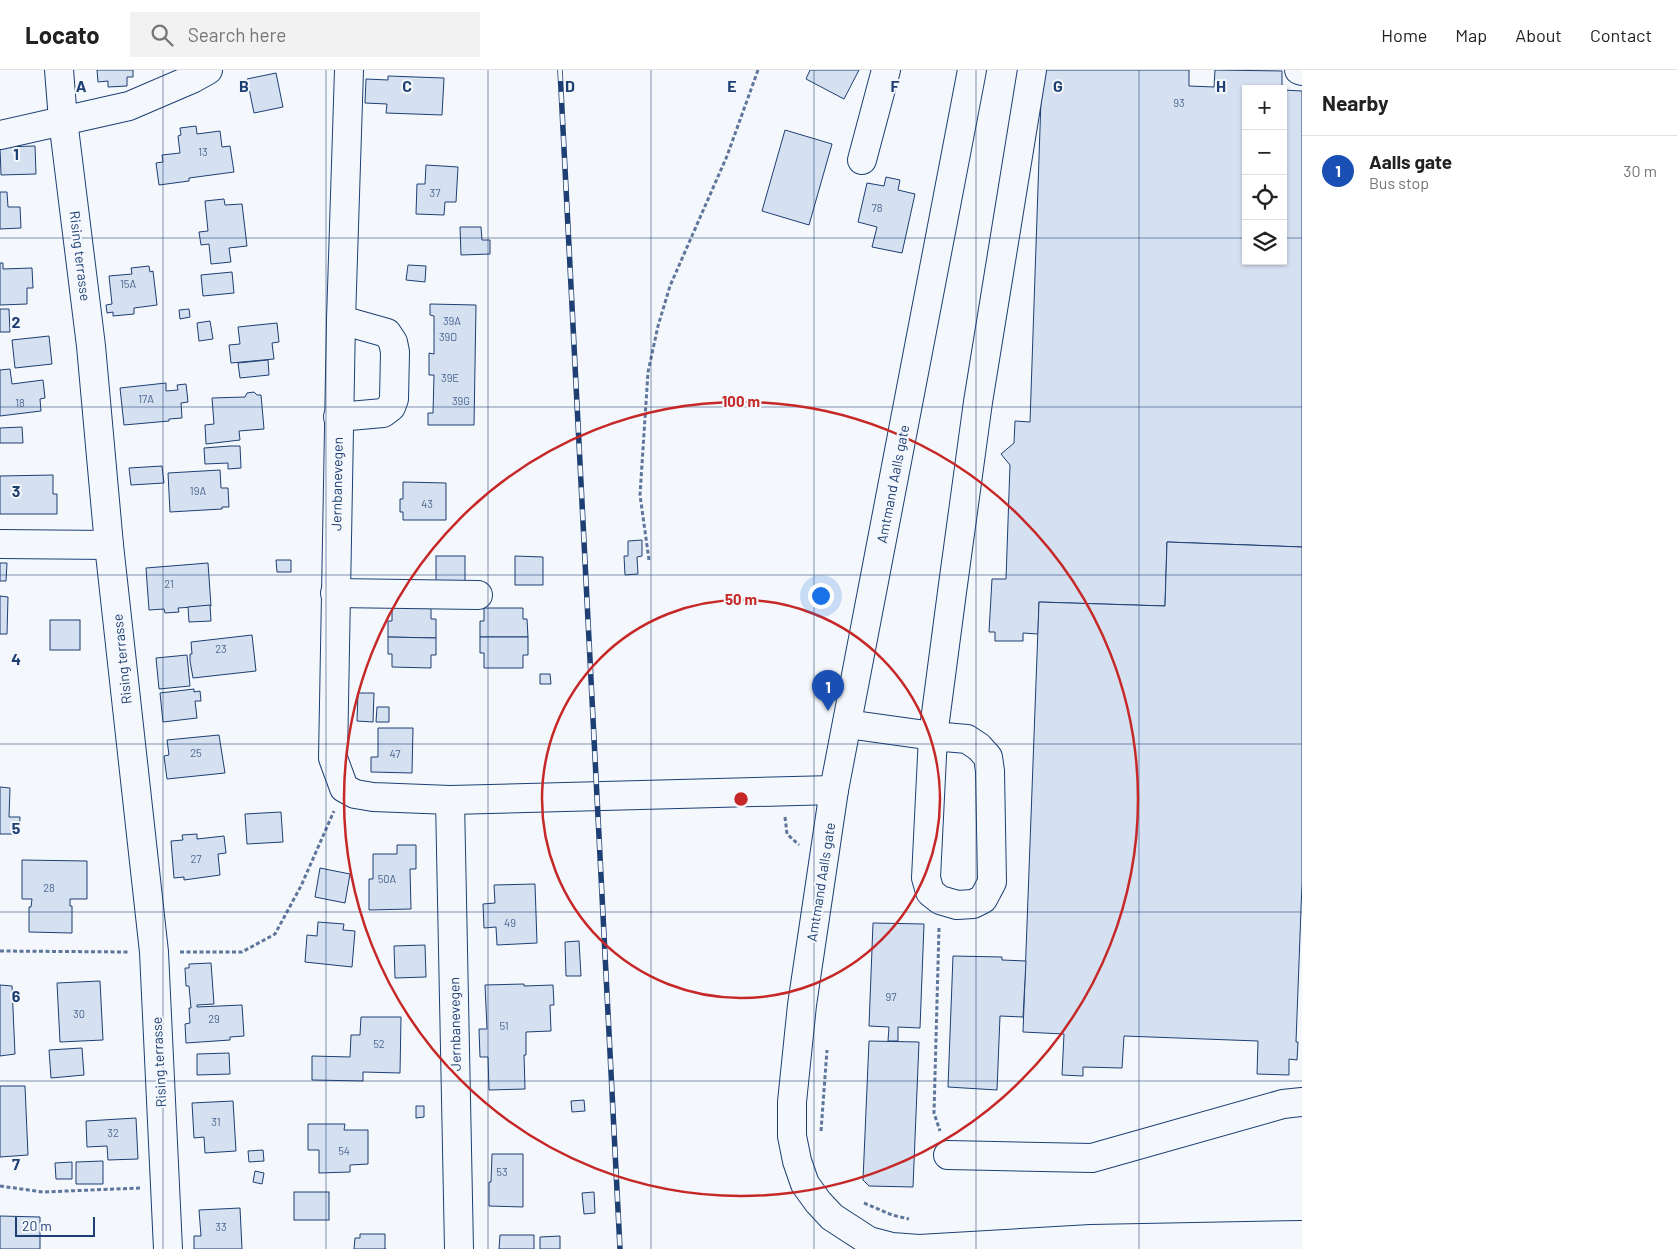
<!DOCTYPE html>
<meta charset="utf-8">
<style>
:root{--surface:#fff;--page:#f2f2f2;--text:#222;--muted:#767676;--line:#e0e0e0;--accent:#c62828}
body{margin:0;font-family:Barlow,sans-serif;background:var(--page);color:var(--text)}
.controls{position:absolute;right:15px;top:15px;display:grid;overflow:hidden;border-radius:0px;box-shadow:0 1px 4px #0004}
.controls button{width:45px;height:45px;display:grid;place-items:center;padding:0;border:0;border-bottom:1px solid var(--line);background:var(--surface);color:var(--text);font:25px sans-serif}
.scale{position:absolute;left:15px;bottom:12px;width:80px;box-sizing:border-box;padding-left:5px;border:2px solid #1d3f73;border-top:0;font-size:14px;line-height:18px;white-space:nowrap;color:#1d3f73;-webkit-text-stroke:4px #f4f7fb;paint-order:stroke}
.you{position:absolute;left:820px;top:525px;width:18px;height:18px;margin:-12px;border:4px solid #fff;border-radius:50%;background:#1a73e8;box-shadow:0 0 0 8px #1a73e833}
.badge{display:grid;place-items:center;width:32px;height:32px;border-radius:50%;background:var(--accent);color:#fff;font-size:16px;font-weight:700}
.pin{position:absolute;translate:-50% -41px;filter:drop-shadow(0 1px 2px #0008)}
.pin::after{content:'';position:absolute;top:26px;width:18px;height:15px;background:inherit;clip-path:polygon(0 0,100% 0,50% 100%)}
.list{margin:0;padding:0;list-style:none}
h2{display:flex;justify-content:space-between;align-items:center;height:65px;margin:0;padding:0 20px;font-size:21px}
h2 small{font-size:16px;font-weight:400;color:var(--muted)}
.list li{display:grid;grid-template-columns:32px 1fr auto;gap:15px;align-items:center;box-sizing:border-box;height:70px;padding:0 20px;border-top:1px solid var(--line)}
.list b{display:block;font-size:19px;white-space:nowrap}
.list p{margin:0;font-size:16px;white-space:nowrap;color:var(--muted)}
.list em{font-size:16px;font-style:normal;color:var(--muted)}
.icon{flex:none;width:28px;height:28px;fill:none;stroke:currentColor;stroke-width:2;stroke-linecap:round;stroke-linejoin:round}
.map{position:relative;flex:none;width:1302px;height:1179px;overflow:hidden}
header{display:flex;align-items:center;gap:30px;box-sizing:border-box;height:70px;padding:0 25px;background:var(--surface);border-bottom:1px solid var(--line)}
header strong{font-size:24px}
nav{display:flex;gap:28px;margin-inline-start:auto;font-size:18px}
.search{width:350px;height:45px;background:var(--page);display:flex;align-items:center;gap:12px;box-sizing:border-box;padding:0 18px;border-radius:0px;color:var(--muted);font-size:19px}
main{display:flex}
aside{flex:1;background:var(--surface)}
.map>svg:first-child{display:block}
.building{fill:#d5e0f0;stroke:#1d3f73}
.lines{fill:none;stroke-linecap:round;stroke-linejoin:round}
.minor-casing{stroke:#1d3f73;stroke-width:30}
.major-casing{stroke:#1d3f73;stroke-width:30}
.path{stroke:#5e769c;stroke-width:3;stroke-dasharray:4 2.5;stroke-linecap:butt}
.minor{stroke:#f4f7fb;stroke-width:28}
.major{stroke:#f4f7fb;stroke-width:28}
.rail-casing{stroke:#1d3f73;stroke-width:5.5}
.rail{stroke:#f4f7fb;stroke-width:4;stroke-dasharray:11;stroke-linecap:butt}
.grid{fill:none;stroke:#1d3f73;stroke-width:1;stroke-opacity:0.55}
.ring{fill:none;stroke:#c62828;stroke-width:2.5}
.labels{text-anchor:middle;stroke-width:4;stroke-linejoin:round;paint-order:stroke}
.number-label{font-size:11px;fill:#4b6792}
.street-label{font-size:14px;fill:#1d3f73;stroke:#f4f7fb}
.grid-label{font-size:16px;text-anchor:middle;font-weight:bold;fill:#1d3f73;stroke:#f4f7fb;stroke-width:4;stroke-linejoin:round;paint-order:stroke}
.centre{fill:#c62828;stroke:#f4f7fb;stroke-width:2.5}
.ring-label{font-size:15px;text-anchor:middle;font-weight:bold;fill:#c62828;stroke:#f4f7fb;stroke-width:4;stroke-linejoin:round;paint-order:stroke}
</style>
<header>
<strong>Locato</strong>
<div class="search"><svg class="icon" aria-label="search" viewBox="0 0 24 24"><circle cx="10" cy="10" r="6"/><path d="M15 15l6 6"/></svg>Search here</div>
<nav><a>Home</a><a>Map</a><a>About</a><a>Contact</a></nav>
</header>
<main>
<div class="map">
<svg width="1302" height="1179" viewBox="0 0 1302 1179">
<rect width="100%" height="100%" fill="#f4f7fb"/>
<g class="building">
<path d="M 97,0 L 133,0 L 133,7 L 127,7 L 127,16 L 108,17 L 108,11 L 98,12 Z"/>
<path d="M 810,0 L 859,0 L 844,29 L 806,9 Z"/>
<path d="M 1042,0 L 1189,0 L 1189,16 L 1214,17 L 1215,0 L 1282,1 L 1282,19 L 1246,19 L 1246,191 L 1283,191 L 1283,20 L 1302,21 L 1302,477 L 1167,472 L 1165,536 L 1039,532 L 1038,564 L 1023,563 L 1023,571 L 995,571 L 995,562 L 989,562 L 992,509 L 1006,509 L 1010,395 L 1001,384 L 1014,373 L 1015,351 L 1030,352 Z"/>
<path d="M 276,3 L 283,37 L 254,43 L 247,9 Z"/>
<path d="M 388,6 L 444,8 L 442,45 L 386,43 L 387,34 L 365,33 L 366,9 L 388,10 Z"/>
<path d="M 196,56 L 197,64 L 220,61 L 222,77 L 230,76 L 234,102 L 189,108 L 189,111 L 159,115 L 156,93 L 163,92 L 162,85 L 180,83 L 178,66 L 181,65 L 180,58 Z"/>
<path d="M 785,60 L 832,74 L 809,155 L 762,141 Z"/>
<path d="M 35,76 L 36,104 L 1,105 L 0,77 Z"/>
<path d="M 426,95 L 458,97 L 456,132 L 445,132 L 444,145 L 416,144 L 417,114 L 425,114 Z"/>
<path d="M 886,107 L 900,110 L 898,120 L 915,124 L 902,183 L 872,177 L 877,157 L 858,152 L 867,113 L 884,116 Z"/>
<path d="M 0,122 L 7,122 L 8,137 L 20,137 L 21,158 L 0,159 Z"/>
<path d="M 224,129 L 225,135 L 242,134 L 247,176 L 229,178 L 231,192 L 211,194 L 209,174 L 201,175 L 199,162 L 208,161 L 205,131 Z"/>
<path d="M 460,157 L 481,157 L 482,170 L 490,170 L 490,184 L 461,185 Z"/>
<path d="M 0,193 L 3,193 L 3,199 L 32,198 L 33,218 L 27,218 L 27,234 L 0,235 Z"/>
<path d="M 408,195 L 426,196 L 425,212 L 406,210 Z"/>
<path d="M 149,196 L 150,202 L 153,201 L 157,235 L 134,238 L 134,244 L 113,246 L 113,242 L 107,243 L 106,235 L 112,234 L 109,206 L 132,204 L 131,198 Z"/>
<path d="M 232,202 L 234,223 L 203,226 L 201,205 Z"/>
<path d="M 430,234 L 476,235 L 474,355 L 428,355 L 428,343 L 433,343 L 434,305 L 429,305 L 429,283 L 434,284 L 434,246 L 430,245 Z"/>
<path d="M 0,239 L 9,239 L 10,262 L 0,262 Z"/>
<path d="M 189,239 L 190,247 L 180,249 L 179,240 Z"/>
<path d="M 210,251 L 213,269 L 199,271 L 197,253 Z"/>
<path d="M 277,253 L 279,272 L 272,273 L 274,289 L 231,293 L 229,275 L 240,274 L 238,257 Z"/>
<path d="M 49,266 L 52,294 L 15,298 L 12,270 Z"/>
<path d="M 268,290 L 269,305 L 240,308 L 238,293 Z"/>
<path d="M 10,299 L 12,314 L 43,310 L 45,328 L 40,329 L 41,341 L 0,346 L 0,300 Z"/>
<path d="M 166,313 L 166,321 L 178,320 L 177,315 L 186,314 L 188,332 L 181,333 L 182,348 L 169,349 L 169,351 L 124,355 L 120,318 Z"/>
<path d="M 254,322 L 257,325 L 261,325 L 264,359 L 239,361 L 240,370 L 206,374 L 205,355 L 214,354 L 212,328 L 245,327 L 247,323 Z"/>
<path d="M 22,357 L 23,373 L 0,373 L 0,358 Z"/>
<path d="M 230,376 L 240,376 L 241,398 L 228,399 L 228,393 L 205,394 L 204,378 Z"/>
<path d="M 162,396 L 164,413 L 131,415 L 129,398 Z"/>
<path d="M 220,400 L 221,418 L 228,418 L 229,437 L 222,437 L 222,439 L 170,442 L 168,403 Z"/>
<path d="M 53,405 L 53,424 L 57,424 L 57,444 L 0,444 L 0,406 Z"/>
<path d="M 403,412 L 446,413 L 446,450 L 403,450 L 403,442 L 400,442 L 400,429 L 403,429 Z"/>
<path d="M 642,470 L 642,486 L 637,487 L 638,504 L 625,505 L 624,486 L 628,486 L 628,471 Z"/>
<path d="M 1167,472 L 1302,477 L 1302,813 L 1296,972 L 1298,972 L 1297,990 L 1289,989 L 1289,1005 L 1257,1004 L 1258,971 L 1124,966 L 1122,998 L 1083,997 L 1083,1006 L 1062,1005 L 1064,964 L 1023,962 L 1039,532 L 1165,536 Z"/>
<rect x="436" y="486" width="29" height="28"/>
<path d="M 515,486 L 543,487 L 543,515 L 515,515 Z"/>
<path d="M 276,490 L 291,490 L 291,502 L 277,502 Z"/>
<path d="M 0,493 L 7,493 L 6,511 L 0,511 Z"/>
<path d="M 208,493 L 211,536 L 178,538 L 179,542 L 165,543 L 164,539 L 149,540 L 146,498 Z"/>
<path d="M 0,526 L 8,527 L 7,564 L 0,564 Z"/>
<path d="M 210,535 L 211,551 L 189,552 L 188,537 Z"/>
<path d="M 392,537 L 431,537 L 431,549 L 436,549 L 436,568 L 388,567 L 388,551 L 392,551 Z"/>
<path d="M 484,538 L 523,538 L 523,549 L 527,549 L 528,567 L 480,567 L 480,551 L 484,551 Z"/>
<rect x="50" y="550" width="30" height="30"/>
<path d="M 252,565 L 256,601 L 193,608 L 190,591 L 190,584 L 192,584 L 191,572 Z"/>
<path d="M 388,567 L 436,568 L 436,585 L 431,585 L 431,598 L 392,597 L 392,584 L 388,584 Z"/>
<path d="M 480,567 L 528,567 L 528,585 L 523,585 L 523,598 L 484,598 L 484,583 L 480,583 Z"/>
<path d="M 187,585 L 190,616 L 159,619 L 156,588 Z"/>
<path d="M 540,604 L 550,604 L 551,614 L 540,614 Z"/>
<path d="M 194,619 L 194,622 L 200,621 L 201,631 L 195,631 L 197,648 L 163,652 L 160,623 Z"/>
<path d="M 358,623 L 374,623 L 373,652 L 357,651 Z"/>
<path d="M 377,637 L 389,637 L 389,652 L 376,652 Z"/>
<path d="M 378,658 L 413,658 L 412,703 L 371,702 L 371,687 L 378,687 Z"/>
<path d="M 219,665 L 225,703 L 167,709 L 164,686 L 169,685 L 167,670 Z"/>
<path d="M 0,717 L 10,718 L 9,747 L 20,747 L 19,764 L 0,764 Z"/>
<path d="M 281,742 L 283,772 L 247,774 L 245,744 Z"/>
<path d="M 197,764 L 197,769 L 224,766 L 226,783 L 218,784 L 220,805 L 184,810 L 184,807 L 174,808 L 171,771 L 183,770 L 182,765 Z"/>
<path d="M 397,775 L 416,775 L 416,799 L 410,799 L 411,839 L 369,840 L 369,809 L 373,809 L 373,784 L 397,784 Z"/>
<path d="M 22,790 L 87,791 L 87,829 L 70,829 L 70,836 L 72,836 L 72,863 L 29,862 L 29,837 L 31,837 L 32,829 L 22,829 Z"/>
<path d="M 320,798 L 350,804 L 345,833 L 315,827 Z"/>
<path d="M 535,814 L 537,873 L 497,875 L 496,857 L 484,858 L 483,834 L 495,833 L 494,815 Z"/>
<path d="M 318,852 L 344,854 L 343,860 L 355,861 L 352,897 L 305,892 L 307,865 L 317,866 Z"/>
<path d="M 873,853 L 924,854 L 920,958 L 898,957 L 898,971 L 888,971 L 889,957 L 869,956 Z"/>
<path d="M 579,871 L 581,906 L 566,906 L 565,872 Z"/>
<path d="M 425,875 L 426,907 L 395,908 L 394,876 Z"/>
<path d="M 953,886 L 1002,887 L 1002,890 L 1026,891 L 1023,947 L 1000,946 L 997,1020 L 948,1017 Z"/>
<path d="M 211,893 L 214,934 L 197,935 L 197,937 L 242,935 L 244,966 L 230,967 L 230,970 L 186,973 L 185,954 L 190,953 L 189,938 L 191,938 L 189,916 L 186,916 L 185,898 L 189,898 L 189,894 Z"/>
<path d="M 100,911 L 103,970 L 60,972 L 57,913 Z"/>
<path d="M 524,914 L 524,916 L 553,915 L 554,935 L 550,935 L 551,961 L 526,962 L 526,985 L 524,985 L 525,1019 L 489,1020 L 488,987 L 480,987 L 479,959 L 487,959 L 485,915 Z"/>
<path d="M 0,915 L 12,916 L 15,984 L 0,986 Z"/>
<path d="M 361,947 L 401,947 L 400,1003 L 363,1002 L 363,1011 L 312,1010 L 312,986 L 350,987 L 351,965 L 360,965 Z"/>
<path d="M 869,971 L 919,972 L 913,1117 L 869,1116 L 863,1110 Z"/>
<path d="M 82,978 L 84,1005 L 51,1008 L 49,980 Z"/>
<path d="M 229,983 L 230,1004 L 197,1005 L 197,984 Z"/>
<path d="M 0,1016 L 25,1016 L 28,1085 L 0,1087 Z"/>
<path d="M 584,1030 L 585,1041 L 572,1042 L 571,1031 Z"/>
<path d="M 233,1031 L 236,1081 L 205,1083 L 204,1067 L 194,1068 L 192,1033 Z"/>
<path d="M 416,1036 L 424,1036 L 424,1047 L 416,1048 Z"/>
<path d="M 136,1048 L 138,1089 L 108,1090 L 107,1076 L 87,1077 L 86,1051 Z"/>
<path d="M 308,1054 L 345,1054 L 344,1060 L 368,1060 L 368,1094 L 350,1095 L 350,1102 L 319,1103 L 319,1080 L 308,1080 Z"/>
<path d="M 263,1080 L 264,1091 L 249,1092 L 248,1081 Z"/>
<path d="M 492,1084 L 523,1084 L 523,1137 L 489,1136 L 489,1112 L 491,1112 Z"/>
<path d="M 103,1091 L 103,1114 L 76,1114 L 76,1092 Z"/>
<path d="M 72,1092 L 72,1109 L 56,1109 L 55,1093 Z"/>
<path d="M 255,1101 L 264,1103 L 262,1114 L 253,1112 Z"/>
<rect x="294" y="1122" width="35" height="28"/>
<path d="M 594,1122 L 595,1143 L 584,1144 L 582,1123 Z"/>
<path d="M 240,1138 L 242,1179 L 194,1179 L 194,1166 L 201,1166 L 199,1140 Z"/>
<path d="M 0,1146 L 40,1147 L 40,1179 L 0,1179 Z"/>
<path d="M 360,1164 L 385,1164 L 385,1179 L 386,1179 L 354,1179 L 355,1168 L 360,1168 Z"/>
<path d="M 500,1165 L 534,1165 L 534,1179 L 499,1179 Z"/>
<path d="M 560,1166 L 560,1179 L 540,1179 L 540,1167 Z"/>
</g>
<g class="lines">
<g class="minor-casing">
<g id="minor">
<path d="M 59,0 L 63,50 L 91,276 L 109,475 L 154,882 L 168,1179"/>
<path d="M 349,0 L 341,250 L 333,688 L 344,718 L 355,724 L 373,727 L 450,730 L 834,720"/>
<path d="M 1299,0 L 1302,1"/>
<path d="M 0,65 L 129,36 L 192,9 L 208,0"/>
<path d="M 862,90 L 886,0"/>
<path d="M 338,347 L 383,343 L 391,337 L 394,329 L 395,282 L 393,272 L 387,263 L 341,250"/>
<path d="M 0,474 L 109,475"/>
<path d="M 335,523 L 478,525"/>
<path d="M 847,654 L 933,666 L 967,669 L 979,677 L 988,687 L 990,701 L 992,812 L 983,829 L 973,834 L 957,835 L 940,830 L 930,822 L 926,808 L 933,666 L 952,522 L 978,332 L 1032,0"/>
<path d="M 450,730 L 459,1179"/>
<path d="M 948,1085 L 1092,1088 L 1283,1034 L 1302,1032"/>
</g>
</g>
<g class="major-casing">
<path id="major" d="M 972,0 L 834,720 L 802,935 L 792,1032 L 792,1066 L 797,1091 L 805,1114 L 818,1132 L 832,1147 L 869,1171 L 892,1177 L 919,1179 L 1091,1169 L 1302,1165"/>
</g>
<g class="path">
<path d="M 649,490 L 640,425 L 648,302 L 658,256 L 670,216 L 727,86 L 758,0"/>
<path d="M 785,747 L 787,764 L 799,775"/>
<path d="M 939,858 L 934,1043 L 940,1061"/>
<path d="M 0,881 L 128,882"/>
<path d="M 180,882 L 242,882 L 275,864 L 301,816 L 334,741"/>
<path d="M 821,1061 L 827,980"/>
<path d="M 0,1116 L 43,1122 L 140,1118"/>
<path d="M 864,1133 L 892,1145 L 909,1149"/>
</g>
<use href="#minor" class="minor"/>
<use href="#major" class="major"/>
<g class="rail-casing">
<path id="rail" d="M 560,0 L 620,1179"/>
</g>
<use href="#rail" class="rail"/>
</g>
<path class="grid" d="M 163,0 L 163,1179M 326,0 L 326,1179M 488,0 L 488,1179M 651,0 L 651,1179M 814,0 L 814,1179M 976,0 L 976,1179M 1139,0 L 1139,1179M 0,168 L 1246,168M 1283,168 L 1302,168M 0,337 L 1302,337M 0,505 L 1302,505M 0,674 L 1302,674M 0,842 L 1302,842M 0,1011 L 1302,1011"/>
<g class="ring">
<circle cx="741" cy="729" r="199"/>
<circle cx="741" cy="729" r="397"/>
</g>
<g class="labels">
<g class="number-label">
<text x="1179" y="37">93</text>
<text x="203" y="86">13</text>
<text x="435" y="127">37</text>
<text x="877" y="142">78</text>
<text x="128" y="218">15A</text>
<text x="452" y="255">39A</text>
<text x="448" y="271">39D</text>
<text x="450" y="312">39E</text>
<text x="146" y="333">17A</text>
<text x="461" y="335">39G</text>
<text x="20" y="337">18</text>
<text x="198" y="425">19A</text>
<text x="427" y="438">43</text>
<text x="169" y="518">21</text>
<text x="221" y="583">23</text>
<text x="196" y="687">25</text>
<text x="395" y="688">47</text>
<text x="196" y="793">27</text>
<text x="387" y="813">50A</text>
<text x="49" y="822">28</text>
<text x="510" y="857">49</text>
<text x="891" y="931">97</text>
<text x="79" y="948">30</text>
<text x="214" y="953">29</text>
<text x="504" y="960">51</text>
<text x="379" y="978">52</text>
<text x="216" y="1056">31</text>
<text x="113" y="1067">32</text>
<text x="344" y="1085">54</text>
<text x="502" y="1106">53</text>
<text x="221" y="1161">33</text>
</g>
<g class="street-label">
<text transform="translate(80 186) rotate(83)" y="5">Rising terrasse</text>
<text transform="translate(337 414) rotate(-89)" y="5">Jernbanevegen</text>
<text transform="translate(893 414) rotate(-79)" y="5">Amtmand Aalls gate</text>
<text transform="translate(122 589) rotate(-96)" y="5">Rising terrasse</text>
<text transform="translate(821 812) rotate(-81)" y="5">Amtmand Aalls gate</text>
<text transform="translate(455 954) rotate(-91)" y="5">Jernbanevegen</text>
<text transform="translate(159 992) rotate(-93)" y="5">Rising terrasse</text>
</g>
</g>
<g class="grid-label">
<text x="81" y="22">A</text>
<text x="244" y="22">B</text>
<text x="407" y="22">C</text>
<text x="570" y="22">D</text>
<text x="732" y="22">E</text>
<text x="895" y="22">F</text>
<text x="1058" y="22">G</text>
<text x="1221" y="22">H</text>
<text x="16" y="90">1</text>
<text x="16" y="258">2</text>
<text x="16" y="427">3</text>
<text x="16" y="595">4</text>
<text x="16" y="764">5</text>
<text x="16" y="932">6</text>
<text x="16" y="1100">7</text>
</g>
<circle cx="741" cy="729" r="8" class="centre"/>
<g class="ring-label">
<text x="741" y="337">100 m</text>
<text x="741" y="535">50 m</text>
</g>
</svg>
<div class="controls">
<button>+</button>
<button>−</button>
<button><svg class="icon" aria-label="locate" viewBox="0 0 24 24"><circle cx="12" cy="12" r="6"/><path d="M12 2v4M12 18v4M2 12h4M18 12h4"/></svg></button>
<button><svg class="icon" aria-label="layers" viewBox="0 0 24 24"><path d="M12 4l9 5-9 5-9-5zM3 14l9 5 9-5"/></svg></button>
</div>
<div class="scale">20 m</div>
<div class="you"></div>
<div class="pin badge" style="left:828px;top:641px;background:#1a4fb4">1</div>
</div>
<aside>
<h2>Nearby<small></small></h2>
<ul class="list">
<li><span class="badge" style="background:#1a4fb4">1</span><div><b>Aalls gate</b><p>Bus stop</p></div><em>30 m</em></li>
</ul>
</aside>
</main>
